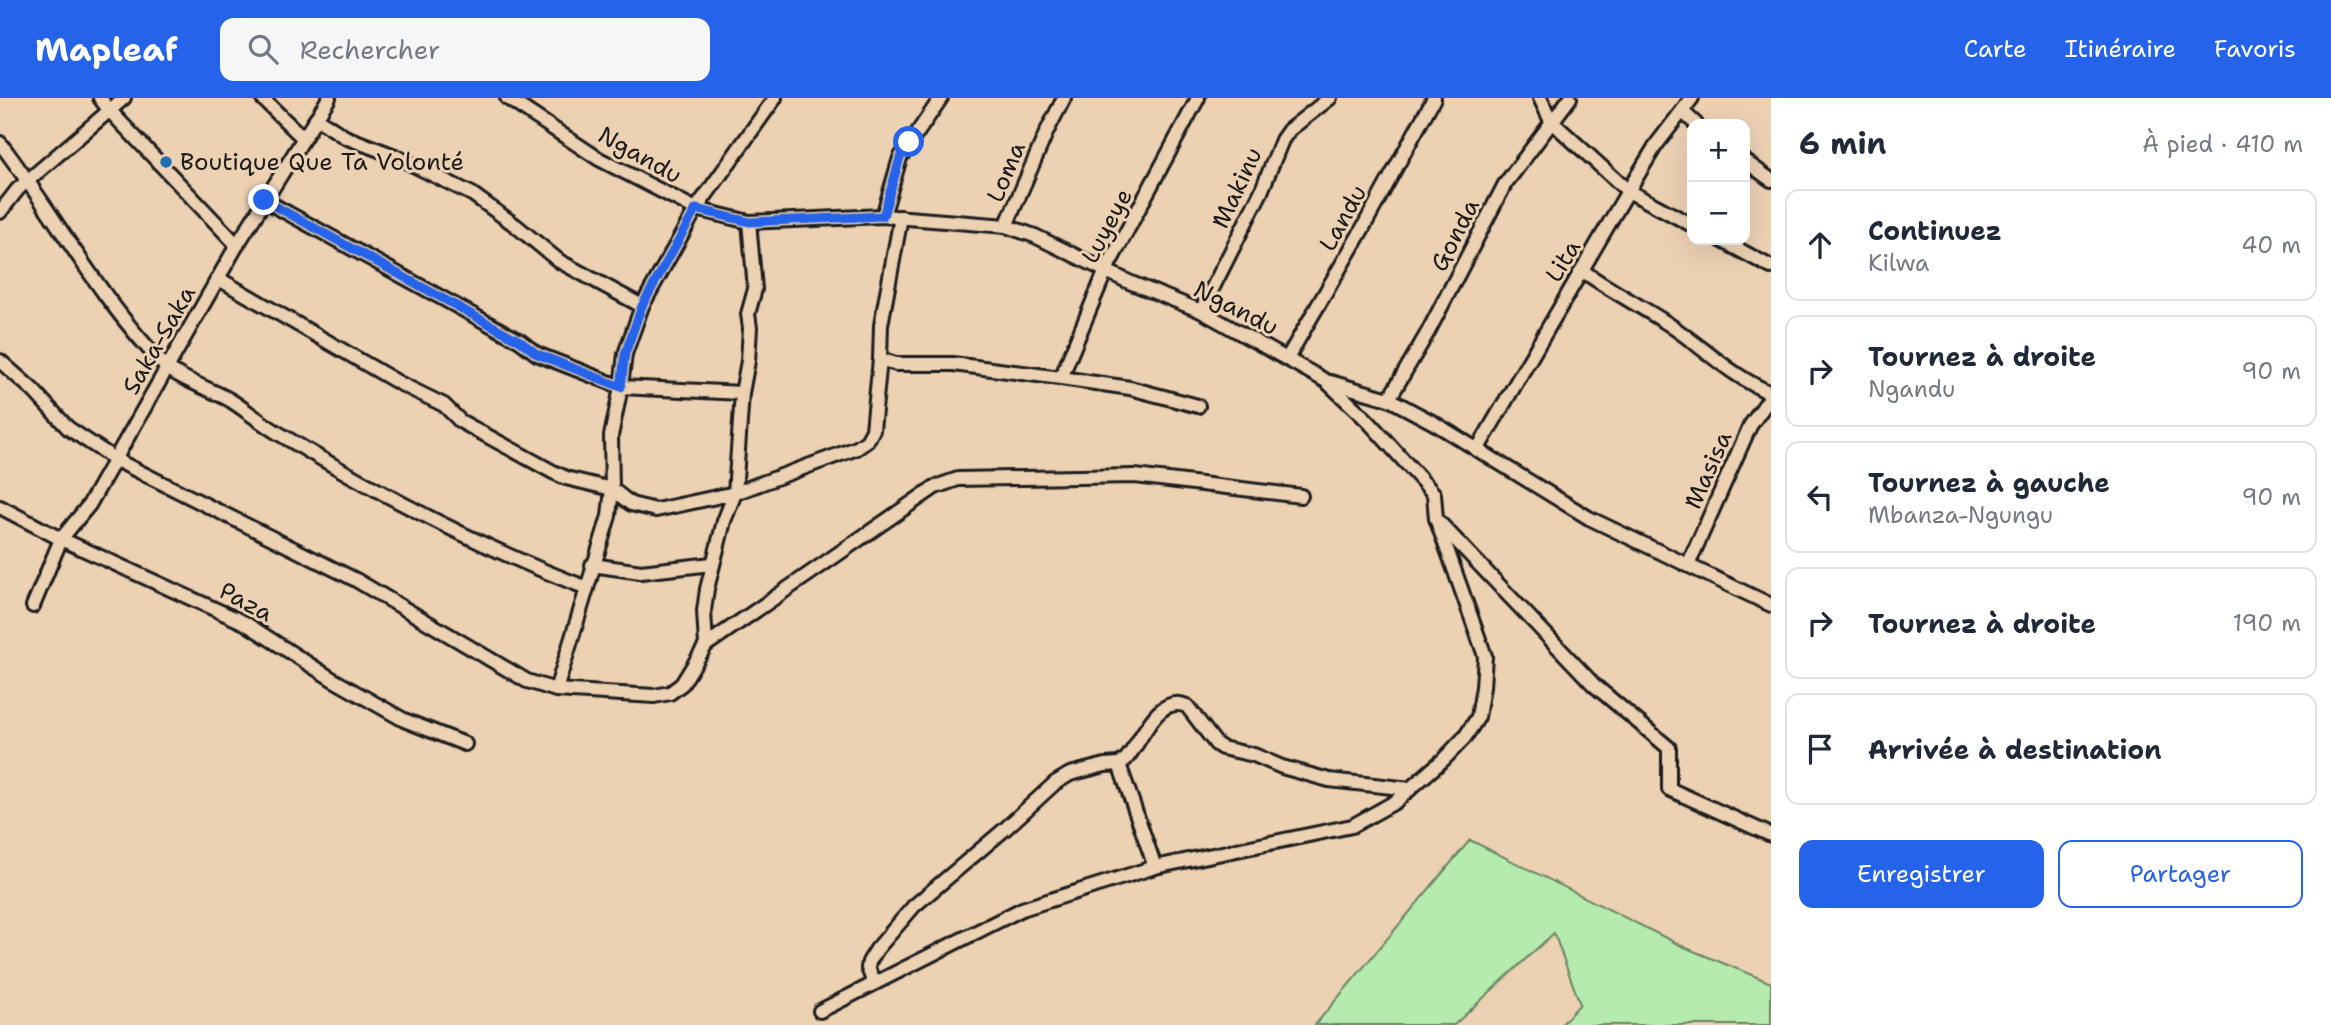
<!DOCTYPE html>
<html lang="fr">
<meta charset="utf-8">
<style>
:root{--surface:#fff;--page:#f6f6f7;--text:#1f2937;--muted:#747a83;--line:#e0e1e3;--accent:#2563eb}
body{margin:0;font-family:"Shantell Sans",sans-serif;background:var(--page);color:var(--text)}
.controls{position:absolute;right:21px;top:21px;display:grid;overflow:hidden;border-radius:14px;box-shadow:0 7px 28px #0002}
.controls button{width:63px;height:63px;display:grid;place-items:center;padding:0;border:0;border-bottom:2px solid var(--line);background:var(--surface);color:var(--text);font:35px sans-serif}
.stop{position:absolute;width:21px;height:21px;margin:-16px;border:5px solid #2563eb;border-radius:50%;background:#fff}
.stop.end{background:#2563eb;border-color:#fff;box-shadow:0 2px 7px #0008}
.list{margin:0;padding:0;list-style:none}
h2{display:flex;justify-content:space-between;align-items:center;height:91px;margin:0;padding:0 28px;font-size:30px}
h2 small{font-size:23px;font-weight:400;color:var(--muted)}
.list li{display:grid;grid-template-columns:46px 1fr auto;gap:21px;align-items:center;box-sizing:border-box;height:112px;margin:0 14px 14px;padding:0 14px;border:2px solid var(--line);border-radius:14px}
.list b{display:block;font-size:26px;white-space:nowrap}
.list p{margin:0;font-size:23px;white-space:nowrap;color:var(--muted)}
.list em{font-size:23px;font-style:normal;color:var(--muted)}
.actions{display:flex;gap:14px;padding:21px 28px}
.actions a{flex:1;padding:16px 0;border:2px solid var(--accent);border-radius:14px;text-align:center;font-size:24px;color:var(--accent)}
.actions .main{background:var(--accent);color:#fff}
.icon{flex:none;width:38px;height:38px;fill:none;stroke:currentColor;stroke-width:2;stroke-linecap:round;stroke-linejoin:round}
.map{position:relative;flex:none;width:1771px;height:927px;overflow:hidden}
header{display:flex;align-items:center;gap:42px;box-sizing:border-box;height:98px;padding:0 35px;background:var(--accent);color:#fff}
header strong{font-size:33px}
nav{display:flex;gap:38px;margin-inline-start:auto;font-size:24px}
.search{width:490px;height:63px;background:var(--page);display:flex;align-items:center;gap:18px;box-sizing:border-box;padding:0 24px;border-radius:14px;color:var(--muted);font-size:26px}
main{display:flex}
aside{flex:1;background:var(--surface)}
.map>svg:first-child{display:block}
.green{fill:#b5ebad;stroke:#688464;stroke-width:2}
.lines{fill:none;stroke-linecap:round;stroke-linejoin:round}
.minor-casing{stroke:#1c1c1c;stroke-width:18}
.minor{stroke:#ecd1b3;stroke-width:12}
.route{stroke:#2563eb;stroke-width:9}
.poi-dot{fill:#1f6fb2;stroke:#ecd1b3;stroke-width:2.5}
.labels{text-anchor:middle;stroke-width:6;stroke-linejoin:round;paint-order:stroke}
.street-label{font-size:24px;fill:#1c1c1c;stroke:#ecd1b3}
.poi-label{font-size:24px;fill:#1c1c1c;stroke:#ecd1b3;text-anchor:start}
</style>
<header>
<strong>Mapleaf</strong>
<div class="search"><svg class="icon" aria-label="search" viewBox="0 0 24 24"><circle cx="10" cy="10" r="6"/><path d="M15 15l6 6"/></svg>Rechercher</div>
<nav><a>Carte</a><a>Itinéraire</a><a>Favoris</a></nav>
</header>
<main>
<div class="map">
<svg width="1771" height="927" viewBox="0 0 1771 927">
<rect width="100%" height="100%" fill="#ecd1b3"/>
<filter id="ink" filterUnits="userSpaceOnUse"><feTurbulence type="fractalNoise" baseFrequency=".0143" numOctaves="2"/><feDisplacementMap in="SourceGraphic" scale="14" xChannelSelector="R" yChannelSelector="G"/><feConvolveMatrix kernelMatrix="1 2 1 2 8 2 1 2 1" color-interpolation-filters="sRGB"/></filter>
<g filter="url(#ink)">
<path class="green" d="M 1470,742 L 1684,849 L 1771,885 L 1771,927 L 1561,927 L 1580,906 L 1554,835 L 1454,927 L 1315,927 Z"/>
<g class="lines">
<g class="minor-casing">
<g id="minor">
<path d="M 100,0 L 110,13 L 237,147"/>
<path d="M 262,0 L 303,40"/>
<path d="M 507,0 L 599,61 L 696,111 L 749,124 L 883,118 L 1006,128 L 1035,138 L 1129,184 L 1201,213 L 1326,283 L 1368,323 L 1434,396 L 1436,421 L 1594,587 L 1669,650 L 1669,691 L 1771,737"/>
<path d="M 1540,0 L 1551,23 L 1628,93 L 1692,127"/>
<path d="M 1683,14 L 1696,26"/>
<path d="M 316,20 L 345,39 L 395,58 L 472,96 L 515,127 L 559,163 L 642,208"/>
<path d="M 0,45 C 56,118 99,201 164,267 C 178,280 212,292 230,302 C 246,312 261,325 278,335 C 377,395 479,449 587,490"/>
<path d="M 1745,63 L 1771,82"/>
<path d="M 264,102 L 520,243 L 537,256 L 621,289 L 742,295"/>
<path d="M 0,114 L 18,91 L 124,0"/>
<path d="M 883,118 L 900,60 L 941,0"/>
<path d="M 901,119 L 881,227 L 880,261 L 896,266 L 953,266 L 1061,280 L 1130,290 L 1198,308"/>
<path d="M 1006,128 L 1047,33 L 1064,0"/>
<path d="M 1721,142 L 1771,169"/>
<path d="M 1583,173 C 1608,191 1635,205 1662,222 C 1698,244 1731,279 1771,295"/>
<path d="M 219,181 L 399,285 L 444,307 L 460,323 L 553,374 L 566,380 L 612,391 L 631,406 L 656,412 L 735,395 L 857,350 L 867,343 L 873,332 L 880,261"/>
<path d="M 1201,213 L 1261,94 L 1282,42 L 1289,32 L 1330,0"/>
<path d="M 1288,259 L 1359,137 L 1434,0"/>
<path d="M 0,263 L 33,292 L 68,330 L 116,362 L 356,482 L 527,583 L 556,592 L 654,598 L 670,595 L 682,586 L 706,547 L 935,389 L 958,381 L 1135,378 L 1301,398"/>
<path d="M 1061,280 L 1106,172 L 1198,0"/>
<path d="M 1330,284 L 1389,301 L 1434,325 L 1589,420 L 1771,507"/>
<path d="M 1389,301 L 1428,234 L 1505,86 L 1570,0"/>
<path d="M 1477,352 L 1628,93 L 1656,47 L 1692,0"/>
<path d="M 0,409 L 61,441 L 245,525 L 332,581 L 404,622 L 465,646"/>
<path d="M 592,467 L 641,474 L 712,466"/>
<path d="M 1688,467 L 1750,328 L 1771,298"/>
<path d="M 33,508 L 61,441 L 89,407 L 237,147 L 329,0"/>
<path d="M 706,547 L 704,513 L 707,491 L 724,423 L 735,395 L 742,295 L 748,263 L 750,230 L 748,216 L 755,191 L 749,124"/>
<path d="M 556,592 L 609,418 L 612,391 L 611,338 L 621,289 L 625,256 L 642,208 L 696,111 L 775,0"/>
<path d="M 1119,666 L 1155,769"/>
<path d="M 874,885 L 868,870 L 869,864 L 877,851 L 914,808 L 1005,731 L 1055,685 L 1070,676 L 1105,667 L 1119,666 L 1125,662 C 1141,646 1156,595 1187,608 L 1216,646 L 1222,650 L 1254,657 L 1282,669 L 1329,682 L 1410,691"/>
<path d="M 820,913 L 1022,811 L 1155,769 L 1352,728 L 1395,704 L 1444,661 L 1465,639 L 1478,619 L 1483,589 L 1485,558 L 1438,426"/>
</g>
</g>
<use href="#minor" class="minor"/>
</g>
</g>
<g class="lines" filter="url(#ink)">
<path class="route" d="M 264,102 L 520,243 L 537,256 L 621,289 L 625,256 L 642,208 L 696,111 L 750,124 L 883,118 L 900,60 L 909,44"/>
</g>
<circle class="poi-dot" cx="166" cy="64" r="7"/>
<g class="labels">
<g class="street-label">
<text transform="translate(640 57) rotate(29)" y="8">Ngandu</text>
<text transform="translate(1006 74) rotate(-67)" y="8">Loma</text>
<text transform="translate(1237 90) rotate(-65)" y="8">Makinu</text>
<text transform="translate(1343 120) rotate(-61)" y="8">Landu</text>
<text transform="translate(1107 128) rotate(-62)" y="8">Luyeye</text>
<text transform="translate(1455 137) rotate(-63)" y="8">Gonda</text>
<text transform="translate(1563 163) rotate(-59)" y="8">Lita</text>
<text transform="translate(1236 210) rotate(27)" y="8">Ngandu</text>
<text transform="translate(159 242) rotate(-60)" y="8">Saka-Saka</text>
<text transform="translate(1708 372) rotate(-66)" y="8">Masisa</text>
<text transform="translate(246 504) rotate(28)" y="8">Paza</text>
</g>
<g class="poi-label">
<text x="180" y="72">Boutique Que Ta Volonté</text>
</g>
</g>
</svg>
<div class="controls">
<button>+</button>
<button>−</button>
</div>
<div class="stop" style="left:909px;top:44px"></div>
<div class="stop end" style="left:264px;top:102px"></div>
</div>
<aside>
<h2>6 min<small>À pied · 410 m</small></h2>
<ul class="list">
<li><svg class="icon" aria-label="ahead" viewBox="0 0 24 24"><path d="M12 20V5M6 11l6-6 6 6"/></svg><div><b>Continuez</b><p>Kilwa</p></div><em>40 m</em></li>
<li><svg class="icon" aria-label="right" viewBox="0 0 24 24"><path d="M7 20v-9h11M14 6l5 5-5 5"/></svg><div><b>Tournez à droite</b><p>Ngandu</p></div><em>90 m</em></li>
<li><svg class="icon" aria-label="left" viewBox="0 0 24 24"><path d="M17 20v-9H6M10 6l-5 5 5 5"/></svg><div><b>Tournez à gauche</b><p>Mbanza-Ngungu</p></div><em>90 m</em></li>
<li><svg class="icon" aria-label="right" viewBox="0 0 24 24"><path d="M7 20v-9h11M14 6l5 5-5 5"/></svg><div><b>Tournez à droite</b></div><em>190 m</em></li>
<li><svg class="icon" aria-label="arrive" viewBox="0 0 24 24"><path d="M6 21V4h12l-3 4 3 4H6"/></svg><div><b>Arrivée à destination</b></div></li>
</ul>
<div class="actions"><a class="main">Enregistrer</a><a>Partager</a></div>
</aside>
</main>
